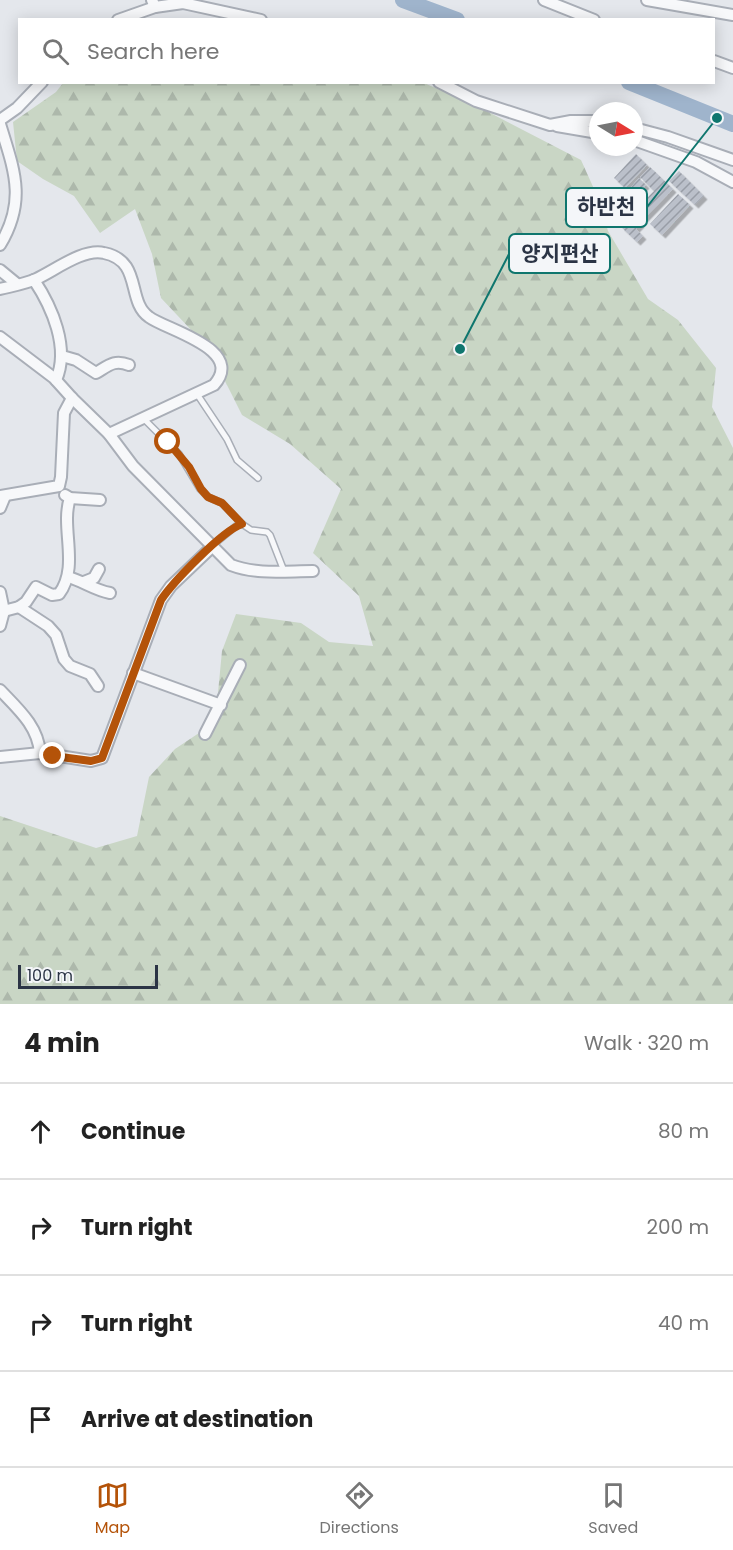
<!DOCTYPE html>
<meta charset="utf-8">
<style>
:root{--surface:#fff;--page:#f6f6f6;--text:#222;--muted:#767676;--line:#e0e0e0;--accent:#b45309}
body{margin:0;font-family:Poppins,"Noto Sans KR",sans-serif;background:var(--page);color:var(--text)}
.compass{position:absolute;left:589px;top:102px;width:54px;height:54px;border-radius:50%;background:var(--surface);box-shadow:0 3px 15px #0003;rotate:100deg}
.scale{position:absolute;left:18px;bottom:15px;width:140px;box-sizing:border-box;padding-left:6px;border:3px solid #2b3445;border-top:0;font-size:16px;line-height:21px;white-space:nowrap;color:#2b3445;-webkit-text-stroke:4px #f4f6f9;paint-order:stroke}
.stop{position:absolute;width:18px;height:18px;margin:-14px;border:4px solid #b45309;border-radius:50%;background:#fff}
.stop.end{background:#b45309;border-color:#fff;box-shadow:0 2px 6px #0008}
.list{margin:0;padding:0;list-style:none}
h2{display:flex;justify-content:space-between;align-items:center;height:78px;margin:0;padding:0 24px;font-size:26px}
h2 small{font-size:20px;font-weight:400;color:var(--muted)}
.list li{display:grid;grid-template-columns:39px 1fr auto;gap:18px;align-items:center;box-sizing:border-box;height:96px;padding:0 24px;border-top:2px solid var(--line)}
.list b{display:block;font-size:22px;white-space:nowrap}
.list em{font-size:20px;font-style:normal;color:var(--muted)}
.icon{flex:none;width:33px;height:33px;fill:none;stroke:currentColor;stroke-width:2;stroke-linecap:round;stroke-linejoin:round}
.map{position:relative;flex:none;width:733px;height:1004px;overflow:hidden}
.search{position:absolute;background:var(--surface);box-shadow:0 3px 15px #0003;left:18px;right:18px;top:18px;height:66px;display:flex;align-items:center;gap:15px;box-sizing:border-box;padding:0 21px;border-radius:0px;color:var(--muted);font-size:22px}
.sheet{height:462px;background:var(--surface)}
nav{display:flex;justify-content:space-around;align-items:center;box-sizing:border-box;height:84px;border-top:2px solid var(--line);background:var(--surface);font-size:16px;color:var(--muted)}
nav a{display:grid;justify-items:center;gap:3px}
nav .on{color:var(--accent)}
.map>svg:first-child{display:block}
.forest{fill:url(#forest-firs)}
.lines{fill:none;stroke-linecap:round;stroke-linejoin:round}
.river{stroke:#9fb4cc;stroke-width:16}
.building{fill:url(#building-hatch);filter:url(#shadow)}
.lane-casing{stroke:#a9aeb7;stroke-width:8}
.street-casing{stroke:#a9aeb7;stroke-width:14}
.lane{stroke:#f7f8fa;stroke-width:5}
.street{stroke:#f7f8fa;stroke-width:10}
.route{stroke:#b45309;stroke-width:8}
.leader{fill:none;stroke:#0f766e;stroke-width:2}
.callout-dot{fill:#0f766e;stroke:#f4f6f9;stroke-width:2}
.callout{fill:#f4f6f9;stroke:#0f766e;stroke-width:2}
.callout-label{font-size:21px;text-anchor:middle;font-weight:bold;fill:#2b3445}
</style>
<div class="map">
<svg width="733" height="1004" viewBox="0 0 733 1004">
<defs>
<pattern id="forest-firs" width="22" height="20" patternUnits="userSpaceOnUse" patternTransform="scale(1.5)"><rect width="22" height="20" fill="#c9d6c5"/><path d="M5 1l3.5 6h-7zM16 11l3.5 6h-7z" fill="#adb8ab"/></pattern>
<pattern id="building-hatch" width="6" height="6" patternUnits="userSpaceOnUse" patternTransform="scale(1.5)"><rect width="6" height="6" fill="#bbc0ca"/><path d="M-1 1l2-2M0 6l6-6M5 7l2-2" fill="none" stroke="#989da6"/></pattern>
<filter id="shadow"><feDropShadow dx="3.5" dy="3.5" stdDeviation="0" flood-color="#0004"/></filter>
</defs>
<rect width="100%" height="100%" fill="#e4e7ec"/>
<path class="forest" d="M 63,83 L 424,83 L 473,104 L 581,160 L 599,200 L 608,231 L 648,299 L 678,320 L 716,368 L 712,407 L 733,448 L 733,1004 L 0,1004 L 0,816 L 96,848 L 137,836 L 149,777 L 175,749 L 202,731 L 217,703 L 222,651 L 236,614 L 301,623 L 329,642 L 373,646 L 359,596 L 313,553 L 341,489 L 290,444 L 242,415 L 223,377 L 193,332 L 161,298 L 152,254 L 135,209 L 100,233 L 74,196 L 43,179 L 17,161 L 13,122 L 56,92 Z"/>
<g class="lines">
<g class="river">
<path d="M 403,0 L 457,20"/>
<path d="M 629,82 L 733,124"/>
</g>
</g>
<g class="building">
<path d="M 636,154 L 647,165 L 625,188 L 614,178 Z"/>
<path d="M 650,167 L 673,189 L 641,222 L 632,213 L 654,191 L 640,177 Z"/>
<path d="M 679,171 L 704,196 L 695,205 L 669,181 Z"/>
<path d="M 639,178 L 646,185 L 634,198 L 627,192 Z"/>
<path d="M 678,194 L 690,205 L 662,235 L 650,224 Z"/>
<path d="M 631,215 L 641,224 L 636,229 L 643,236 L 637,242 L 621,227 Z"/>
</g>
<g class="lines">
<g class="lane-casing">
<g id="lane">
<path d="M 197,394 L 227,439 L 237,460 L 258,478"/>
<path d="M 144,419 L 179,454 L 200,489 L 208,497 L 222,503 L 242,524"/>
<path d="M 213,545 L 236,526 L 242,524 L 251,530 L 267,532 L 270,535 L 284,571"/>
</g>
</g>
<g class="street-casing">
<g id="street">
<path d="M 152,0 L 155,7 L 183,3"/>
<path d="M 183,0 L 183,3 L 261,20"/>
<path d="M 544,0 L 594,20"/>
<path d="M 647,0 L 733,15"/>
<path d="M 118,20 L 155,7"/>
<path d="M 714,61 L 733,68"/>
<path d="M 439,82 L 476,101 L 550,125 L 571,121 L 598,121"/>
<path d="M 0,120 L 17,108 L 42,82"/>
<path d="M 0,124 C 14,170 27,200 0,245"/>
<path d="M 557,126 L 598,133"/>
<path d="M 634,128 L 668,137 L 733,160"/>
<path d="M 634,140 L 696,162 L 733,182"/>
<path d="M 0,270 L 17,284"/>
<path d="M 34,280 C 52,307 70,348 56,380"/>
<path d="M 0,289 C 12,286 25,284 36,279 C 54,271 83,248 104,253 C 143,261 126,301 149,317 C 166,330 246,349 214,385 L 109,434"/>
<path d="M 0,337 L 54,378 L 72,398 L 109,434 L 133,466 L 231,565 C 257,575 286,571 313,571"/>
<path d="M 62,356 L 76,360 L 96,373 C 108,366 114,359 129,365"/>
<path d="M 65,495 L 70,498 L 100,500"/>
<path d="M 0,496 L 59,486 L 61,477 L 64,413 L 72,398"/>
<path d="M 0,508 L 5,496"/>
<path d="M 68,577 C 83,581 94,590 110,593"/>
<path d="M 84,582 L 94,578 L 99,569"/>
<path d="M 0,592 L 4,611 L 0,626"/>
<path d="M 19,607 L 48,626 L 56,635 L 64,659 L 70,666 L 90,674 L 98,686"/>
<path d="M 0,612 L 19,607 L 26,602 L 36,587 L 52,595 L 59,594 C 80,566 60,528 70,498"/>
<path d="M 133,673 L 221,705"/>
<path d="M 0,690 C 18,709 38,726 40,753 L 91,761 L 102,758 L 161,600 L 171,586 L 213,546"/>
<path d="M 205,734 L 240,665"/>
<path d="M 0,757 L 40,753"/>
</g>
</g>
<use href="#lane" class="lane"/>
<use href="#street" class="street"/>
</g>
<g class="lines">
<path class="route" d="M 53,756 L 91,761 L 102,758 L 161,600 C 173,582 222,531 242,524 L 222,503 L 208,497 L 201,489 L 189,467 L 168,442"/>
</g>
<path class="leader" d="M717 118L647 207M460 349L509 254"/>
<g class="callout-dot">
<circle cx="717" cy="118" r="6"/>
<circle cx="460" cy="349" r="6"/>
</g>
<g class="callout">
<rect x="566" y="188" width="81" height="39" rx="6"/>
<rect x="509" y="234" width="101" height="39" rx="6"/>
</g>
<g class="callout-label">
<text x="606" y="214">하반천</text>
<text x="560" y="261">양지편산</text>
</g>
</svg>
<svg class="compass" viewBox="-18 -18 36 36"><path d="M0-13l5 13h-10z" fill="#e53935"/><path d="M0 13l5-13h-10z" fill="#767676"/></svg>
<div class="scale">100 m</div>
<div class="stop" style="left:168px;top:442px"></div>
<div class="stop end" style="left:53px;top:756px"></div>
<div class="search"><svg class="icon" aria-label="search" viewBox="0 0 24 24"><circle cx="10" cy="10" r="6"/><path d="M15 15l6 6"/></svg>Search here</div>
</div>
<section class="sheet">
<h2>4 min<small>Walk · 320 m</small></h2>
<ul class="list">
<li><svg class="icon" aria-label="ahead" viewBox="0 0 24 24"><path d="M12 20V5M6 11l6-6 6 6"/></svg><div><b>Continue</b></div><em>80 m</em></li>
<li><svg class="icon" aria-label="right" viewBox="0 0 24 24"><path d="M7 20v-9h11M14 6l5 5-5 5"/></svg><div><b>Turn right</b></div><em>200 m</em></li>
<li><svg class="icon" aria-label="right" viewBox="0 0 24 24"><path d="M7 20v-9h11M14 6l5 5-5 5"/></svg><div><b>Turn right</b></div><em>40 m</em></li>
<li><svg class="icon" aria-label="arrive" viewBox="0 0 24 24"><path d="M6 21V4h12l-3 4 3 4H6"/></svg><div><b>Arrive at destination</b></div></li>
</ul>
</section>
<nav>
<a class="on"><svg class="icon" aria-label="map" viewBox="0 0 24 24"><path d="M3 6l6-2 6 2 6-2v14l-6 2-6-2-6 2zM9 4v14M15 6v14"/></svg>Map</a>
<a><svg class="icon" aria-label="directions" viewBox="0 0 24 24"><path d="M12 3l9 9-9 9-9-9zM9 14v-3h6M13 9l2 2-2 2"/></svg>Directions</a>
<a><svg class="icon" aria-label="saved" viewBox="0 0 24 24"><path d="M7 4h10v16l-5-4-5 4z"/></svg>Saved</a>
</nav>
